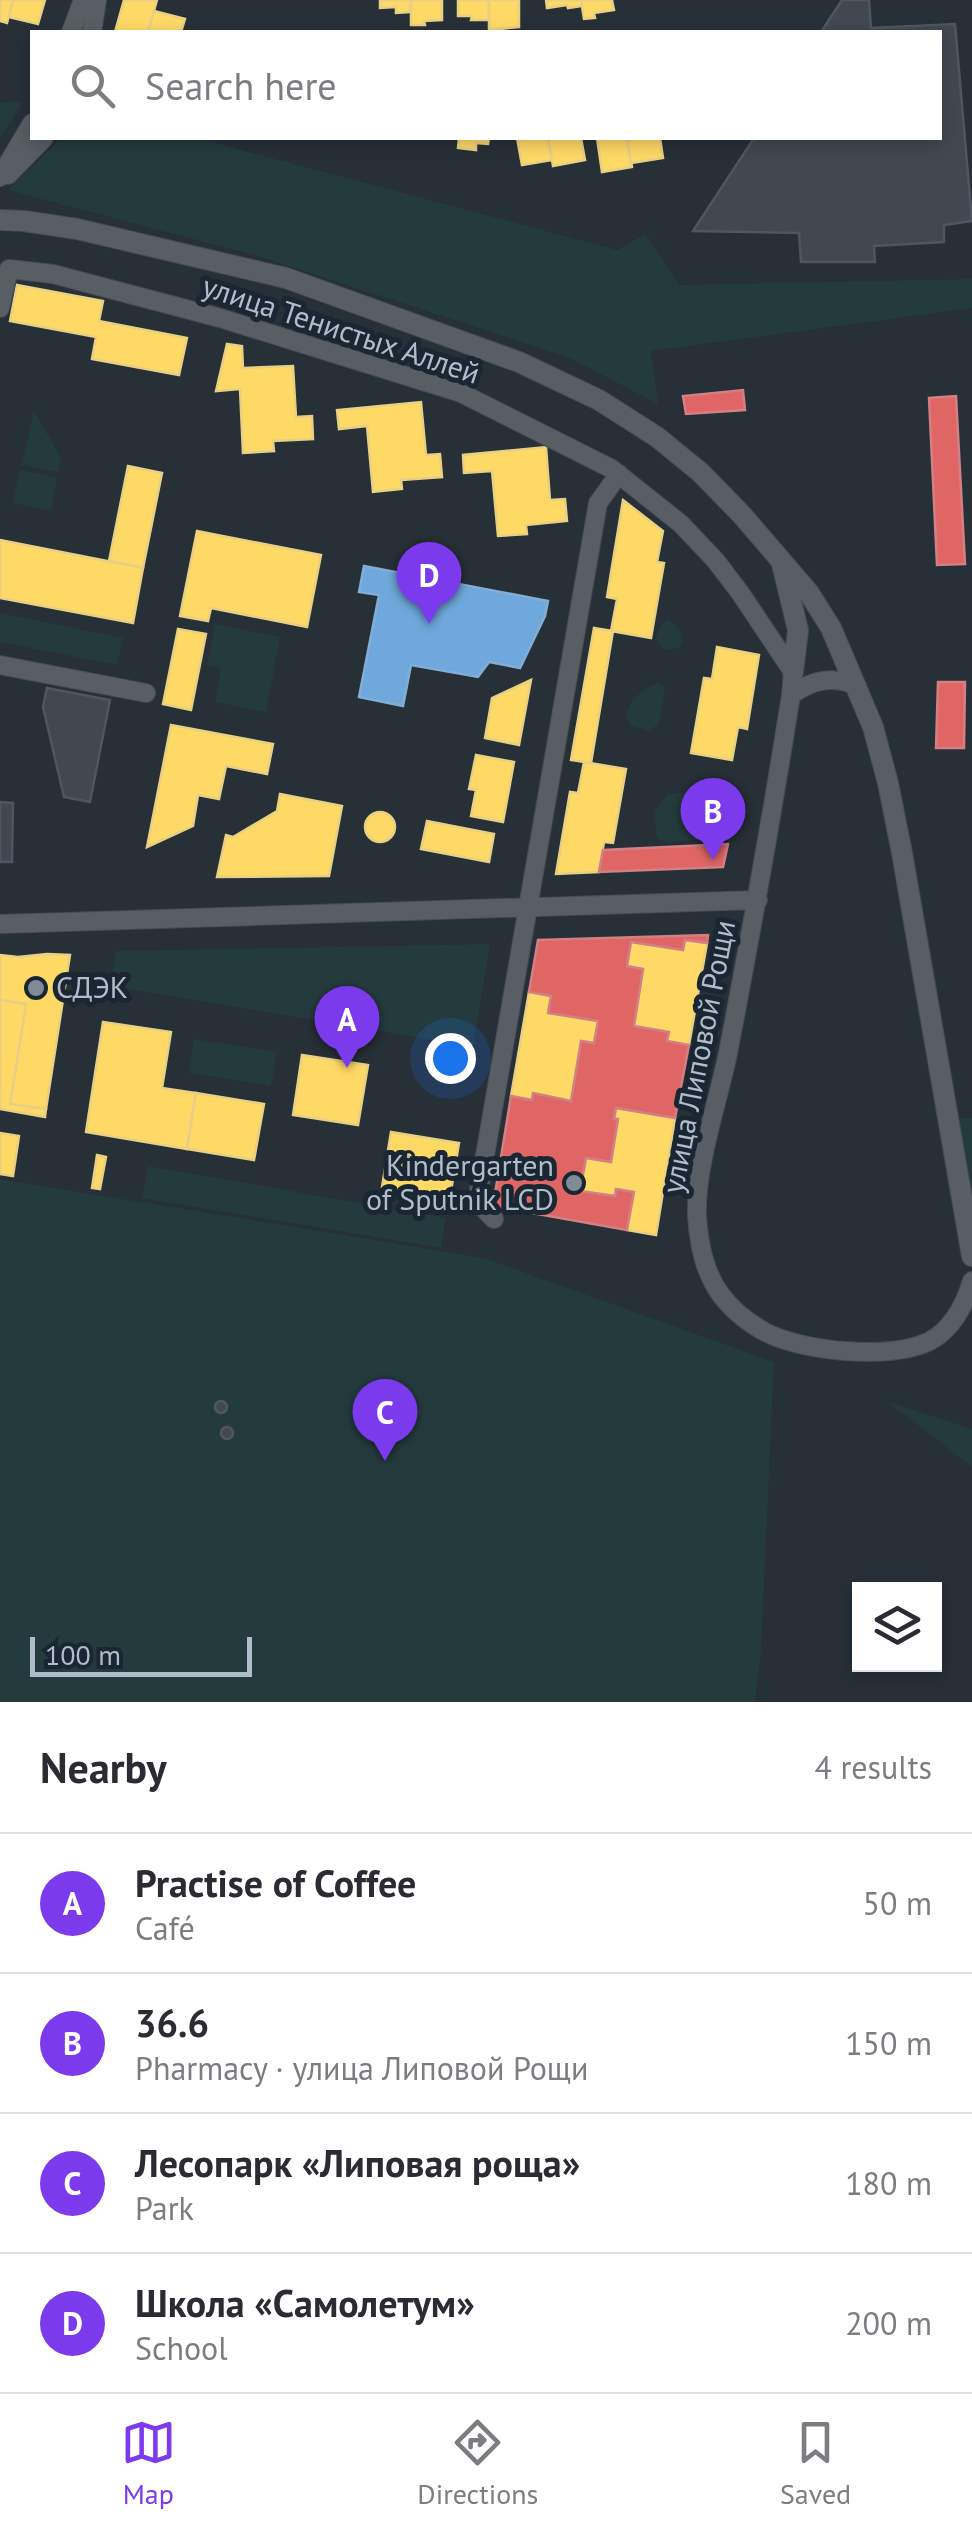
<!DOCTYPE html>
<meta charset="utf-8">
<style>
:root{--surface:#fff;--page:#f7f7f7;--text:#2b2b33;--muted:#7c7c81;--line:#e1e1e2;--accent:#7c3aed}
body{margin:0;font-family:"PT Sans",sans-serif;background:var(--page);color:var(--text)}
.controls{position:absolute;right:30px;bottom:30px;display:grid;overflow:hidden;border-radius:0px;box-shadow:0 5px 15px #0003}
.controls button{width:90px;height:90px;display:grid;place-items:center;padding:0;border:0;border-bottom:2px solid var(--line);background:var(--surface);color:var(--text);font:50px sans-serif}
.scale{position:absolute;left:30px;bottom:25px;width:222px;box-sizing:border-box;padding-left:10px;border:5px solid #b0bcc9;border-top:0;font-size:28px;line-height:35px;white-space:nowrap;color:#b0bcc9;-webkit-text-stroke:8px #1a2632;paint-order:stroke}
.you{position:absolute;left:450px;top:1058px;width:35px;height:35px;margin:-25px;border:8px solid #fff;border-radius:50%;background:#1a73e8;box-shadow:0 0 0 15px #1a73e833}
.badge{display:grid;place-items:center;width:65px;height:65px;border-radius:50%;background:var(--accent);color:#fff;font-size:32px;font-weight:700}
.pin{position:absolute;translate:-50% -82px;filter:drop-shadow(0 2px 5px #0008)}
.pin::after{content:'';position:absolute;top:52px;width:35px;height:30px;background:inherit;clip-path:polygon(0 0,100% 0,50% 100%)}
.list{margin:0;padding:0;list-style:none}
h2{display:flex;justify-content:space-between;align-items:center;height:130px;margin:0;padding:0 40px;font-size:42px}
h2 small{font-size:32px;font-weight:400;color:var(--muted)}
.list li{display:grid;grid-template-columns:65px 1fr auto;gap:30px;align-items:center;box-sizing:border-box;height:140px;padding:0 40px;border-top:2px solid var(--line)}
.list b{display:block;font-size:38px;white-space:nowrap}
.list p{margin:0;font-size:32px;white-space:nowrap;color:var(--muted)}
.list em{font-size:32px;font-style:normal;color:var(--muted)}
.icon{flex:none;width:55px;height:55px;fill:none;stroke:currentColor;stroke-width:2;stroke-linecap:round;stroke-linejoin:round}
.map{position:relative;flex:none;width:972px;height:1702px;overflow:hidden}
.search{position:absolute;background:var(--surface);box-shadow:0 5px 15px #0003;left:30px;right:30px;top:30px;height:110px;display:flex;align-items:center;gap:25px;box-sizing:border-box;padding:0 35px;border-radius:0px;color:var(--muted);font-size:38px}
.sheet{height:690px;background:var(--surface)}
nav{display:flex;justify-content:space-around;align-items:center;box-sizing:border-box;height:140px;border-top:2px solid var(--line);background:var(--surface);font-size:28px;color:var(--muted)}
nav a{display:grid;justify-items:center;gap:5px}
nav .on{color:var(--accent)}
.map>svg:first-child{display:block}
.green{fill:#243b3d}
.homes{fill:#ffd966;stroke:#e7d084;stroke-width:2.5}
.shops{fill:#e06666;stroke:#d28084;stroke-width:2.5}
.schools{fill:#6fa8dc;stroke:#82aed6;stroke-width:2.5}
.building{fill:#41484f;stroke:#4f565f;stroke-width:2.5}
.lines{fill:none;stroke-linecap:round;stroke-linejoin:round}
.minor-casing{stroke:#464b51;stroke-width:20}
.tertiary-casing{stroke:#464b51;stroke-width:22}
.minor{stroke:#585e64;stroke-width:18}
.tertiary{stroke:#585e64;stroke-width:20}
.poi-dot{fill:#808b96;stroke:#1a2632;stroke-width:4}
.labels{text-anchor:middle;stroke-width:10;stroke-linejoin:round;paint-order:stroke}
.street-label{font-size:30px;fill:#b0bcc9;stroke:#1a2632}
.poi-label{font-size:30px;fill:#b0bcc9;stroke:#1a2632;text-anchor:start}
</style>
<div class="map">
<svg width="972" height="1702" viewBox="0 0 972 1702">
<rect width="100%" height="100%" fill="#272f37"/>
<g class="green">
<path d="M 14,101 L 22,103 L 0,138 L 0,103 Z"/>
<path d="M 61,138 L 197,138 L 617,250 L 646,234 L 679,285 L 972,279 L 972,308 L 651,351 L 658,404 L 568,357 L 258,256 L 8,190 Z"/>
<path d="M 34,411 L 61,458 L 59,472 L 22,465 Z"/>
<path d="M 20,470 L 57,478 L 51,511 L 13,503 Z"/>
<path d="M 0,613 L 123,638 L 117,665 L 0,642 Z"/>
<path d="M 667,620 C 687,628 689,656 662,648 L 656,639 L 661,624 Z"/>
<path d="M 215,624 L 280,637 L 266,712 L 215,702 L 221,668 L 207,665 Z"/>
<path d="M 658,683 L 663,686 L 665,691 L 659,724 L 648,731 L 631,726 L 626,718 C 628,700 642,689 658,683 Z"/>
<path d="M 682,792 L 720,799 L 727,812 L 726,832 L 720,838 L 668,842 L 660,840 L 656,835 L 655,810 L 668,794 Z"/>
<path d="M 490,944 L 473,1047 L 110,986 L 116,951 Z"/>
<path d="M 194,1039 L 277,1052 L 271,1086 L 189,1073 Z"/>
<path d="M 955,1118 L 972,1118 L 972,1188 Z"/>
<path d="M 148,1166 L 446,1218 L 441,1248 L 142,1198 Z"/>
<path d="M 0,1179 L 484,1258 L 774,1362 L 761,1650 L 755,1702 L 0,1702 Z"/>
<path d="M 888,1402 L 972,1429 L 972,1467 Z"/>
</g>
<g class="homes">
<path d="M 0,0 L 13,0 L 7,23 L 0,21 Z"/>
<path d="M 13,0 L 45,0 L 38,24 L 9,17 Z"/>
<path d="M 124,0 L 157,0 L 148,32 L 115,32 Z"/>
<path d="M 380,0 L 411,0 L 410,12 L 396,13 L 396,7 L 380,8 Z"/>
<path d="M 411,0 L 442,0 L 442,20 L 424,21 L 425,25 L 411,25 Z"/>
<path d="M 458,0 L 489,0 L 489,20 L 471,20 L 472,16 L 458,16 Z"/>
<path d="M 489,0 L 519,0 L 519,27 L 489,30 Z"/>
<path d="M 546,0 L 581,0 L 582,6 L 568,8 L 567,5 L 547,8 Z"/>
<path d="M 581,0 L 612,0 L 614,10 L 594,13 L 595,18 L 584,19 Z"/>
<path d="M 154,11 L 185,19 L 181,32 L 148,32 Z"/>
<path d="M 459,138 L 489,138 L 488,144 L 476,143 L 476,150 L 458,148 Z"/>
<path d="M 517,138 L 548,138 L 552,160 L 522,165 Z"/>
<path d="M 548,138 L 581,138 L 585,160 L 553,166 Z"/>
<path d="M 597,138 L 627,138 L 632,167 L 602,172 Z"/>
<path d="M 627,138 L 660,138 L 663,158 L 631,163 Z"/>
<path d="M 17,285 L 103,301 L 99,321 L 187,338 L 179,375 L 92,359 L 96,337 L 10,321 Z"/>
<path d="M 227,344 L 242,346 L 243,368 L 293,366 L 296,417 L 312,416 L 313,439 L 273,441 L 274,451 L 243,453 L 240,389 L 216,391 Z"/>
<path d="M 421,402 L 426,455 L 440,454 L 442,477 L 401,480 L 402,489 L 373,492 L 367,426 L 339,429 L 337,410 Z"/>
<path d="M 546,447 L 550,500 L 565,499 L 567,521 L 526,525 L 527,534 L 498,536 L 492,471 L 464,473 L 463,455 Z"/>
<path d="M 128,466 L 162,473 L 143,568 L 109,561 Z"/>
<path d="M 623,500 L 663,531 L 657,562 L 664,563 L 651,638 L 611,631 L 617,599 L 607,597 Z"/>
<path d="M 197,531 L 321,555 L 307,627 L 211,608 L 208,621 L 180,616 Z"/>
<path d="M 0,540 L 143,568 L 133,623 L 0,598 Z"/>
<path d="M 594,628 L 613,631 L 591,763 L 571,760 Z"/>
<path d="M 178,629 L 206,634 L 191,710 L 163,704 Z"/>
<path d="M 717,647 L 759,655 L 747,729 L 738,727 L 732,760 L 691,753 L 704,678 L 712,679 Z"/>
<path d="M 531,680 L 519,745 L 485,738 L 492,698 Z"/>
<path d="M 171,725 L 273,744 L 267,774 L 226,766 L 219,799 L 198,795 L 193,826 L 147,847 Z"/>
<path d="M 476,755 L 514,762 L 503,822 L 471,816 L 476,790 L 469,789 Z"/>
<path d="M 584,762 L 626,769 L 613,843 L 604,842 L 599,872 L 556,874 L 570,792 L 578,793 Z"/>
<path d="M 280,794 L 342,806 L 329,876 L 217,877 L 226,835 L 233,837 L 277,811 Z"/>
<circle cx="380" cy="827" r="15"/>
<path d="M 427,821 L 494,834 L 489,862 L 421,849 Z"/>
<path d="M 685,940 L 707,943 L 689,1045 L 667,1041 L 669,1032 L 634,1026 L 643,969 L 627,966 L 631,942 L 683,950 Z"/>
<path d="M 47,954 L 70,955 L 46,1109 L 10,1104 L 26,1004 L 0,1000 L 0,955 L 18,957 Z"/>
<path d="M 529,992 L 551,996 L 548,1013 L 598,1021 L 594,1043 L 581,1041 L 571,1101 L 533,1093 L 532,1100 L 511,1096 Z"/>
<path d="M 0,1000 L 26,1004 L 10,1104 L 46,1109 L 45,1117 L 0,1109 Z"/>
<path d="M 103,1022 L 171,1032 L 162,1088 L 196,1093 L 187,1149 L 86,1132 Z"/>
<path d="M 302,1055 L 368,1065 L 358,1125 L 293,1115 Z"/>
<path d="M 196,1093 L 264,1104 L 254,1160 L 187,1149 Z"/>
<path d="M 616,1108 L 675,1118 L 656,1235 L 627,1230 L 634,1192 L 616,1189 L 615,1196 L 580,1191 L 586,1158 L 611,1162 L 618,1119 L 614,1119 Z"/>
<path d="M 391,1132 L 459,1143 L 450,1197 L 382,1187 Z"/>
<path d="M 0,1133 L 19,1136 L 13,1176 L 0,1174 Z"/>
<path d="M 97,1155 L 106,1157 L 100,1189 L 92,1188 Z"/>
</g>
<g class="shops">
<path d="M 743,390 L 745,410 L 686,414 L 683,396 Z"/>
<path d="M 956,396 L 965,564 L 937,565 L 929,398 Z"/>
<path d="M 938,682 L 965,682 L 964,748 L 936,748 Z"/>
<path d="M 728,844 L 723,867 L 599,872 L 603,850 Z"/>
<path d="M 708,935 L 707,943 L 685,940 L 683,950 L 631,942 L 627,966 L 643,969 L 634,1026 L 669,1032 L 667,1041 L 689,1045 L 675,1118 L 616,1108 L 614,1119 L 618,1119 L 611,1162 L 586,1158 L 580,1191 L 615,1196 L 616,1189 L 634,1192 L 627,1230 L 493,1206 L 511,1096 L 532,1100 L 533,1093 L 571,1101 L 581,1041 L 594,1043 L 598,1021 L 548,1013 L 551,996 L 529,992 L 538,940 Z"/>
</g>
<path class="schools" d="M 364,566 L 548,601 L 545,616 L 520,668 L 489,662 L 478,677 L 411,665 L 403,706 L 359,697 L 379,595 L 359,592 Z"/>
<g class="building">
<path d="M 842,0 L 869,0 L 871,28 L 955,24 L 972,221 L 944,225 L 944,242 L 874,246 L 875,262 L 801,262 L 799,233 L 693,231 L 754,138 L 940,138 L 940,32 L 821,32 Z"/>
<path d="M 47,688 L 110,700 L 90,802 L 64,797 L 43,707 Z"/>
<path d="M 0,802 L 13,803 L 12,862 L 0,862 Z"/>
<circle cx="221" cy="1407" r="6"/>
<circle cx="227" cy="1433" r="6"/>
</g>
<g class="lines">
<g class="minor-casing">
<g id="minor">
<path d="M 71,32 L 83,0"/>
<path d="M 92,32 L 97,0"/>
<path d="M 8,175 L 44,138"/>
<path d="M 0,177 L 32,123"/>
<path d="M 0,308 L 9,269 L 53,274 L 220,318 L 461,393 L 612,469 L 681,524 L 716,561 L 741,594 L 793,672 L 791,695 C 772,815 751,934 728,1053 C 718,1102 695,1168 697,1216 C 699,1244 704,1272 721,1295 C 733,1311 750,1324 767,1333 C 806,1352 891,1360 930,1341 C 952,1329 965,1304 972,1281"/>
<path d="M 0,665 L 146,693"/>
<path d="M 791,695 C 812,680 833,675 857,686"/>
<path d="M 0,924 L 758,900"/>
<path d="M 494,1219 C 484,1210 479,1204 479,1190 L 598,503 L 619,474"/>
</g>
</g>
<g class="tertiary-casing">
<g id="tertiary">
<path d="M 0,220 L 24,221 L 77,229 L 286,278 L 519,362 L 599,400 L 657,437 L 700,472 L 742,515 L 809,593 L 831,628 L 873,727 L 888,783 L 902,853 L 972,1256"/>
<path d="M 782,564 L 798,630 L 793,672"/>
</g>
</g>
<use href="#minor" class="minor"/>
<use href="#tertiary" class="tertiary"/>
</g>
<g class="poi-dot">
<circle cx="36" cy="988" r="10"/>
<circle cx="574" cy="1183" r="10"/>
</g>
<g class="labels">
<g class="street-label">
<text transform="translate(341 330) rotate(18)" y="10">улица Тенистых Аллей</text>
<text transform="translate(699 1057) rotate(-79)" y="10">улица Липовой Рощи</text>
</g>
<g class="poi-label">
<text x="56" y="998">СДЭК</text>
<text x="554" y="1176" text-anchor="end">Kindergarten<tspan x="554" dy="34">of Sputnik LCD</tspan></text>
</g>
</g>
</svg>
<div class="controls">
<button><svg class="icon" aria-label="layers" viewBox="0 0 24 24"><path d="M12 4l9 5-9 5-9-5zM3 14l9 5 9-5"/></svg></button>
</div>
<div class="scale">100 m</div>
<div class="you"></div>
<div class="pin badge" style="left:347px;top:1068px">A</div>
<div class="pin badge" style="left:713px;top:860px">B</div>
<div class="pin badge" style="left:385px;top:1461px">C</div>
<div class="pin badge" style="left:429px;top:624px">D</div>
<div class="search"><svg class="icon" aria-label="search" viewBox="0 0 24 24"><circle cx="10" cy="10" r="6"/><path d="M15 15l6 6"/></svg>Search here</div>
</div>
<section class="sheet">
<h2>Nearby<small>4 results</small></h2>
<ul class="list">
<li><span class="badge">A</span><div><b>Practise of Coffee</b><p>Café</p></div><em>50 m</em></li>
<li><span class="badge">B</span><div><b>36.6</b><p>Pharmacy · улица Липовой Рощи</p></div><em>150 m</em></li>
<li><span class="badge">C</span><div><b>Лесопарк «Липовая роща»</b><p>Park</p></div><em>180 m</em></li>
<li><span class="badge">D</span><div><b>Школа «Самолетум»</b><p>School</p></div><em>200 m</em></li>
</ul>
</section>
<nav>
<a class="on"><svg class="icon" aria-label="map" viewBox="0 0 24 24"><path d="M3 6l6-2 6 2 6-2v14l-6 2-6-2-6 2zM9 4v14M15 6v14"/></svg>Map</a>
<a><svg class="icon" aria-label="directions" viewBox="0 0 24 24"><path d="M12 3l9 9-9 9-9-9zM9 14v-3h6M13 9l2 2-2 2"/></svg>Directions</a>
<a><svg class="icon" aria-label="saved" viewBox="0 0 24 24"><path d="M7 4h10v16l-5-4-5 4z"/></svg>Saved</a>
</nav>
